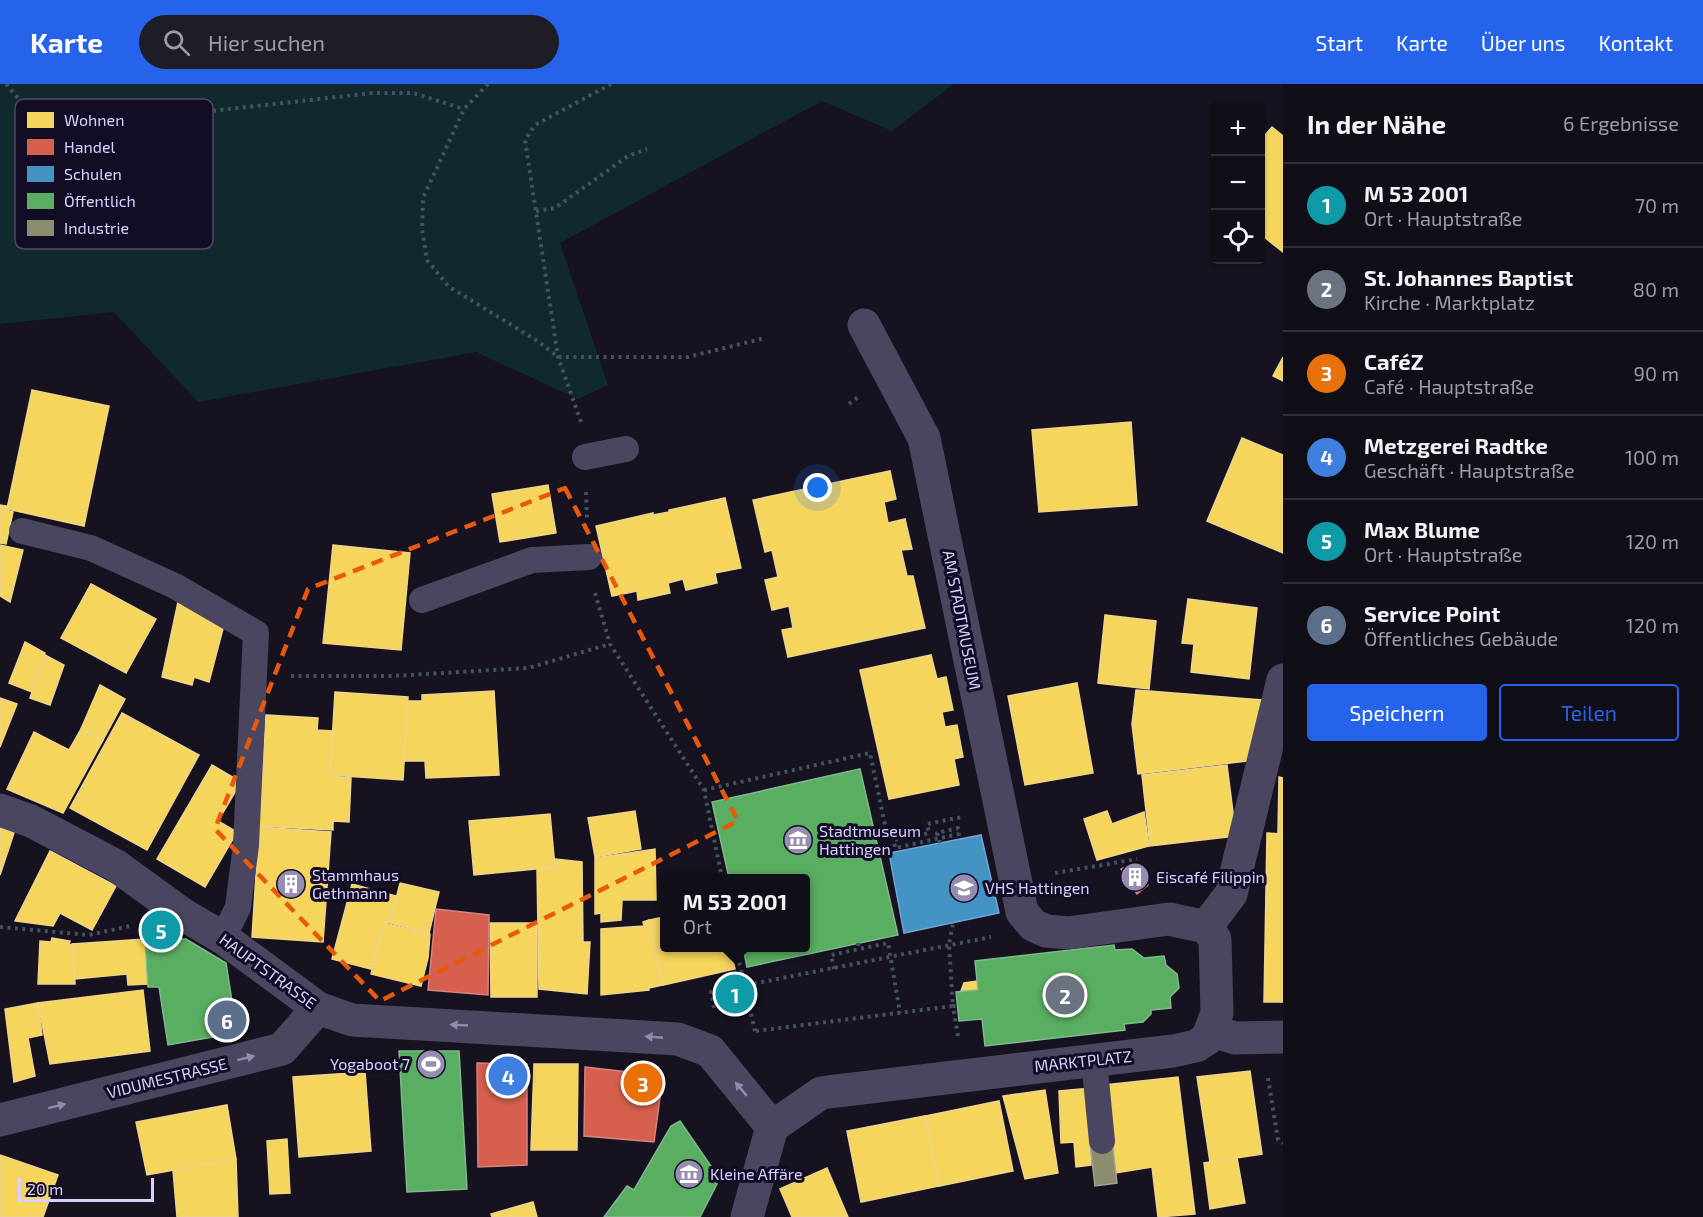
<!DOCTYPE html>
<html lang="de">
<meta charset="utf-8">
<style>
:root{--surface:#100e17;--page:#1e1c24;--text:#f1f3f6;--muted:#9c9ca1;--line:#302e36;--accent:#2563eb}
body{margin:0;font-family:"Exo 2",sans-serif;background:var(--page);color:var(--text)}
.controls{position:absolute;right:18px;top:18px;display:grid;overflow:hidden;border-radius:6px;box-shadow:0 2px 4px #0004}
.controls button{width:54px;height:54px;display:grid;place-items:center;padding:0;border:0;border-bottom:2px solid var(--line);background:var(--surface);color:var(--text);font:30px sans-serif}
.scale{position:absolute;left:18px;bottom:15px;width:136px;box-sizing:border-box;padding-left:6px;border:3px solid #dad0ff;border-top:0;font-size:16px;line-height:21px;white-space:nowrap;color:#dad0ff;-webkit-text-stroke:4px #130c25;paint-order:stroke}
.you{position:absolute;left:818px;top:404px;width:21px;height:21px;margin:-15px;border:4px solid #fff;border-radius:50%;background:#1a73e8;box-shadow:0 0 0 9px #1a73e833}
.badge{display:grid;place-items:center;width:39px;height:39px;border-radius:50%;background:var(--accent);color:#fff;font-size:20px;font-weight:700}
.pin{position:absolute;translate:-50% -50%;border:3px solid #fff;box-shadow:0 2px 6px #0006}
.popup{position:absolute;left:660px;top:790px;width:150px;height:78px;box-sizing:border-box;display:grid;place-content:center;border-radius:6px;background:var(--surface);filter:drop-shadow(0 2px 4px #0005);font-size:20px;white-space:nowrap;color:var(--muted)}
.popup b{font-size:22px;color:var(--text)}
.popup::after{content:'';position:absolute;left:50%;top:100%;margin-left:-12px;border:12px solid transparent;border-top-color:var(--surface)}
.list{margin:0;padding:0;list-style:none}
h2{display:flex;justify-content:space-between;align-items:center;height:78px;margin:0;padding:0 24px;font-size:26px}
h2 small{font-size:20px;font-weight:400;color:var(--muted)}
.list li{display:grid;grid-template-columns:39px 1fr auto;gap:18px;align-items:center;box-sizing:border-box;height:84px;padding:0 24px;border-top:2px solid var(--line)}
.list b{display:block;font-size:22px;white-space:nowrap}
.list p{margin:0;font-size:20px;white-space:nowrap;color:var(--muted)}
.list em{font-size:20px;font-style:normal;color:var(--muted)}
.actions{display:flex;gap:12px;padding:18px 24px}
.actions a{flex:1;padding:14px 0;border:2px solid var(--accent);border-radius:6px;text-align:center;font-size:21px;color:var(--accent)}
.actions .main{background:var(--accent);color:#fff}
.icon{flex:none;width:33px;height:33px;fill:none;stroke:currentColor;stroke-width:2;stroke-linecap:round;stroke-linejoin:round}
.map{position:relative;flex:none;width:1283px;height:1133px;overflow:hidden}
header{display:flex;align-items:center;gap:36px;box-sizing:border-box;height:84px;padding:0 30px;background:var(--accent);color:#fff}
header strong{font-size:28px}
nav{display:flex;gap:33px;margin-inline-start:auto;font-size:21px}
.search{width:420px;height:54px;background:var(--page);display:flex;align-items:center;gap:15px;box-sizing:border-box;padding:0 21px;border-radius:33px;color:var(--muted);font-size:22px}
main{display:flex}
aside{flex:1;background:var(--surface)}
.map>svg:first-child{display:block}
.green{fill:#10292d}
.homes{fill:#f6d55c;stroke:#eed48d;stroke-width:1.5}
.shops{fill:#d6604d;stroke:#d78282;stroke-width:1.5}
.schools{fill:#4393c3;stroke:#70a5d5;stroke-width:1.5}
.public{fill:#5aae61;stroke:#80b890;stroke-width:1.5}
.industry{fill:#8c8c6e;stroke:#a3a09a;stroke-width:1.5}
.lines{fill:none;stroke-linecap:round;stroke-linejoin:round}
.path{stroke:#445162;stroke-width:4;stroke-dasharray:3 4.5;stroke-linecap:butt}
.lane{stroke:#4a4660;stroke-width:26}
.street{stroke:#4a4660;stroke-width:33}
.oneway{fill:#928bb0}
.marked{fill:none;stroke:#e8590c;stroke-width:4.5;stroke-dasharray:12 8;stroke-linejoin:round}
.labels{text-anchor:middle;stroke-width:6;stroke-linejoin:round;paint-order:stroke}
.street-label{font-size:16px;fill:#dad0ff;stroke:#130c25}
.poi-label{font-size:16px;fill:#dad0ff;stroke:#130c25;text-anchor:start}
.key{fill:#130c25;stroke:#4f4766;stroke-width:1.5}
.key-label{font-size:16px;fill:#dad0ff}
</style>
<header>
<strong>Karte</strong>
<div class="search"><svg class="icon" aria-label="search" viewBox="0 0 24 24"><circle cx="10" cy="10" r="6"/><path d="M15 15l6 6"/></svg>Hier suchen</div>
<nav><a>Start</a><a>Karte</a><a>Über uns</a><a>Kontakt</a></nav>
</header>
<main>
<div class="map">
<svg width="1283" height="1133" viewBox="0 0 1283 1133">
<rect width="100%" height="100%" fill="#16121f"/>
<path class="green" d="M 0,0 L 954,0 L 892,47 L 822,17 L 560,159 L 608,301 L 578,315 L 476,268 L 198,318 L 114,228 L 0,240 Z"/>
<g class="homes">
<path d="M 1272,43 L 1283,52 L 1283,168 L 1260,150 L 1260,57 Z"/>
<path d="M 1283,273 L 1283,297 L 1273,292 Z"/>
<path d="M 32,306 L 109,322 L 84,442 L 7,425 Z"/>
<path d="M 1131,338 L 1137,421 L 1039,428 L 1032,346 Z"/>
<path d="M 1242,354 L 1283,371 L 1283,469 L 1207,437 Z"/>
<path d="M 890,387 L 896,415 L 884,418 L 888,439 L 905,435 L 912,465 L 901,466 L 907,492 L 913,492 L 925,544 L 788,573 L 782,546 L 793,544 L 789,522 L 772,526 L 765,496 L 778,493 L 772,466 L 765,468 L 753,416 Z"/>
<path d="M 548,401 L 556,449 L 500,458 L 492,410 Z"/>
<path d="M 725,414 L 741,484 L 715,489 L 717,499 L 686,506 L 683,495 L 668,499 L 670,509 L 638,516 L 637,507 L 612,512 L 596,442 L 653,429 L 653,431 L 669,428 L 669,426 Z"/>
<path d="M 0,421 L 7,422 L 6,426 L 13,428 L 6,460 L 0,459 Z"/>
<path d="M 0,461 L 23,466 L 10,518 L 0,512 Z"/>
<path d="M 333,461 L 410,469 L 401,566 L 323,559 Z"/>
<path d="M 91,500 L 156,535 L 126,589 L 61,554 Z"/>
<path d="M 1188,515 L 1257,524 L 1249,595 L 1191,588 L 1194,560 L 1182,559 Z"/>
<path d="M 178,518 L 224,541 L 209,598 L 194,593 L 192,601 L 162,593 Z"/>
<path d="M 1105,531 L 1156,537 L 1149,605 L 1098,599 Z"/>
<path d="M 25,558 L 45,569 L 32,608 L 9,599 Z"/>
<path d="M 45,571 L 64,581 L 50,621 L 30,614 Z"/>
<path d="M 931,571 L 937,595 L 946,593 L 953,626 L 942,628 L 945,643 L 957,641 L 963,673 L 954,675 L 959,701 L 889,715 L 860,586 Z"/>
<path d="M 1077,599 L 1093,689 L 1025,701 L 1008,612 Z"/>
<path d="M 100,601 L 125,615 L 103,656 L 81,645 Z"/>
<path d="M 1136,606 L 1262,616 L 1247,677 L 1138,690 L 1132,640 Z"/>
<path d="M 494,607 L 499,691 L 426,694 L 425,677 L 404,677 L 408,617 L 422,617 L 422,611 Z"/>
<path d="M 335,608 L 408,613 L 403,696 L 330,691 Z"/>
<path d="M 0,614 L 17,620 L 0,663 Z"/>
<path d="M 122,629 L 199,671 L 147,766 L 70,724 Z"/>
<path d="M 266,631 L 318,634 L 317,646 L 332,647 L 330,692 L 351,694 L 349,738 L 333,737 L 333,746 L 259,742 Z"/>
<path d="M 81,645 L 103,656 L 63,729 L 7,705 L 34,648 L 69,666 Z"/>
<path d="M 212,681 L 241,698 L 218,737 L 237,748 L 205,803 L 157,775 Z"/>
<path d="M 1227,681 L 1236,752 L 1150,762 L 1142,691 Z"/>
<path d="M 1279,693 L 1283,694 L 1283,750 L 1278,749 Z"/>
<path d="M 635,727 L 641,765 L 595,773 L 588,734 Z"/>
<path d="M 1107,727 L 1112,740 L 1144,728 L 1149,762 L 1097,776 L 1084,735 Z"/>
<path d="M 550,730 L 555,783 L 474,791 L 469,737 Z"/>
<path d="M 0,743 L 14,749 L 0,791 Z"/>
<path d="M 259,743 L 331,748 L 323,858 L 252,853 Z"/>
<path d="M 1267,749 L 1283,750 L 1283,918 L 1264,918 Z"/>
<path d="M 655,765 L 656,816 L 622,816 L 621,836 L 601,838 L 601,829 L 595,830 L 595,774 Z"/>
<path d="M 50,767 L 116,802 L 92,846 L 60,829 L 53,842 L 15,837 Z"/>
<path d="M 555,775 L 582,778 L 583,858 L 590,858 L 587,910 L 539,905 L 537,785 L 556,784 Z"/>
<path d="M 400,799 L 439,808 L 429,849 L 390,839 Z"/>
<path d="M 352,800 L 396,812 L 389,839 L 384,838 L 371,885 L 332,875 Z"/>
<path d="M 664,833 L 664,864 L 730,864 L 735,885 L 663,901 L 649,836 Z"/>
<path d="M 649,836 L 663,901 L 649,904 L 649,906 L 601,911 L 601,845 L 644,842 L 643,838 Z"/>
<path d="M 384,839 L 430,850 L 428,874 L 421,902 L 371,890 Z"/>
<path d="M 490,839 L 537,839 L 537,913 L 491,913 Z"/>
<path d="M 52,854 L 70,857 L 69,861 L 73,860 L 75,900 L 38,900 L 40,857 L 51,858 Z"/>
<path d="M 145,855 L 148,900 L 128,901 L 127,890 L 75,895 L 73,860 Z"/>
<path d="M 977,897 L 978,906 L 961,907 L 964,899 Z"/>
<path d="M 143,906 L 150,967 L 50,980 L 38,919 Z"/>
<path d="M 38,919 L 42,951 L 28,954 L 35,992 L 14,998 L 5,925 Z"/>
<path d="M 534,980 L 578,980 L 577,1066 L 531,1066 Z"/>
<path d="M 1250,987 L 1262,1070 L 1210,1078 L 1197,993 Z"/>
<path d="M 365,988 L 371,1067 L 299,1073 L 293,993 Z"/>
<path d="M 1178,993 L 1195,1130 L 1158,1133 L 1152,1083 L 1116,1089 L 1104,1001 Z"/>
<path d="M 1091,1004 L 1091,1081 L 1076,1083 L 1074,1058 L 1061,1059 L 1059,1007 Z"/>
<path d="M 1045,1006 L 1058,1089 L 1025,1095 L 1003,1012 Z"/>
<path d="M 999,1017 L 1013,1087 L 939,1102 L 925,1032 Z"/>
<path d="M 227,1021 L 236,1075 L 147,1091 L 136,1038 Z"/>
<path d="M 925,1032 L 939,1102 L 861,1118 L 847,1047 Z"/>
<path d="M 287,1055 L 290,1109 L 270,1110 L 267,1057 Z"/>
<path d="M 0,1071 L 58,1091 L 43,1133 L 0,1133 Z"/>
<path d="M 1237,1074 L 1245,1119 L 1210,1125 L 1204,1079 Z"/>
<path d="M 236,1075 L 238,1133 L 177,1133 L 173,1086 Z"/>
<path d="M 827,1084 L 848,1133 L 792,1133 L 780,1105 Z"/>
<path d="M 533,1118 L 537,1133 L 492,1133 L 491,1130 Z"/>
</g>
<g class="shops">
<path d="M 1134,779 L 1148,801 L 1137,810 L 1121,785 Z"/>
<path d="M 436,825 L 489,831 L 488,911 L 428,906 Z"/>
<path d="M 477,979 L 527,980 L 527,1081 L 478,1083 Z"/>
<path d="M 585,983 L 663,992 L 654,1058 L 584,1052 Z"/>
</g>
<path class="schools" d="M 981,751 L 999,829 L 904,849 L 889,769 Z"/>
<g class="public">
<path d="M 860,685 L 898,851 L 747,883 L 743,864 L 806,864 L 806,794 L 729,794 L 712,718 Z"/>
<path d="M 145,855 L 186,855 L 226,879 L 237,949 L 168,961 L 159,903 L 148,903 Z"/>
<path d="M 1114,861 L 1115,866 L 1132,865 L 1144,874 L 1164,872 L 1166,881 L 1177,890 L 1179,904 L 1170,913 L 1171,924 L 1151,926 L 1151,930 L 1143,938 L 1124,940 L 1125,946 L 985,962 L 982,935 L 959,937 L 956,908 L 978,906 L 975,877 Z"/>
<path d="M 399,967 L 459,967 L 467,1105 L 407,1108 Z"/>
<path d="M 680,1037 L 715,1088 L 717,1100 L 700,1133 L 604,1133 L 627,1102 L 634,1106 L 671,1042 Z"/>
</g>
<path class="industry" d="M 1112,1057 L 1117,1099 L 1095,1102 L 1090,1059 Z"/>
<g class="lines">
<g class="path">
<path d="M 6,0 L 36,35 L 67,43 L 373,9 L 413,9 L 464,25"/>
<path d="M 488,0 L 464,25 L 423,114 L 422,145 L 427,176 L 448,202 L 539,258 L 558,273 L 688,273 L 765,254"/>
<path d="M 536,127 L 555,124 L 628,72 L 647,65"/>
<path d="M 849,320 L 858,313"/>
<path d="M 581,338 L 558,273 L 525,56 L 535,41 L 611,0"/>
<path d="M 586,408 L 587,436"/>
<path d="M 595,509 L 610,560 L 704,706 L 722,794"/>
<path d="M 291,592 L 392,592 L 528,584 L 610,560"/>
<path d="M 704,706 L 870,669 L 886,746 L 892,745 L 894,756"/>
<path d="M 940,759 L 937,749 L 958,744 L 959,750 L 895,764 L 894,756 L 929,749 L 927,740 L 962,733"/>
<path d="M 1055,789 L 1137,775"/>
<path d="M 0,843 L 89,851 L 130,842"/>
<path d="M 858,859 L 859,865"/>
<path d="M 736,864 L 755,947"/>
<path d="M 834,885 L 831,871 L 888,859 L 900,929"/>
<path d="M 714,924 L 711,908 L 991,853"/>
<path d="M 756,947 L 953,922 L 949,861 L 953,839"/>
<path d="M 958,952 L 953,922 L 958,922"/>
<path d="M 1268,994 L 1278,1056 L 1283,1059"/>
</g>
<g class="lane">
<path d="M 585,373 L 626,365"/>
<path d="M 22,447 L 91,464 L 175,502 L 256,549 L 246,761 L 238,823 L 223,854"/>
<path d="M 422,516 L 532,476 L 589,473"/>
<path d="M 1094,976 L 1102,1057"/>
</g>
<g class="street">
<path d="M 0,726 L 31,737 L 115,781 L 184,831 L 223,854 L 318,924 L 352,936 L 678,955 L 710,967 L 772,1043"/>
<path d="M 1206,843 L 1231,810 L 1283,596"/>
<path d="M 1212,947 L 1235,954 L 1283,953"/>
<path d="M 0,1036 L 282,965 L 318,924"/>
<path d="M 772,1043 L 821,1009 L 828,1008 L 1173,967 L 1196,962 L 1207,955 L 1217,929 L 1215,855 L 1206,843 L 1169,835 L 1068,849 L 1046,847 L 1033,841 L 1022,828 L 924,354 L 864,241"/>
<path d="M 747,1133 L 772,1043"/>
</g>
</g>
<defs><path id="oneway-solid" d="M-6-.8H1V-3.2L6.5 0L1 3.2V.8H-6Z" transform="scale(1.5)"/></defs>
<g class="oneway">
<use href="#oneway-solid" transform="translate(459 941) rotate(-177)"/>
<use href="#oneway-solid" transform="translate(654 953) rotate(-175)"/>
<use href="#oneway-solid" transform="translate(246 974) rotate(-14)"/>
<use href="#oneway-solid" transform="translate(741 1005) rotate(-130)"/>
<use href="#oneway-solid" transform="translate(57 1022) rotate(-14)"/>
</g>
<path class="marked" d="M 565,404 L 738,737 L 380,917 L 215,745 L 308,505 Z"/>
<defs>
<g id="museum-disc" transform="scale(1.5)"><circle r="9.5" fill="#958eb1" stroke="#130c25"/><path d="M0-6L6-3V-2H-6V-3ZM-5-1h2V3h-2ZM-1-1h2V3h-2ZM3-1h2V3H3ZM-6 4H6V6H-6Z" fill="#fff"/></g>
<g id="building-disc" transform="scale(1.5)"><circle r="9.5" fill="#958eb1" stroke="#130c25"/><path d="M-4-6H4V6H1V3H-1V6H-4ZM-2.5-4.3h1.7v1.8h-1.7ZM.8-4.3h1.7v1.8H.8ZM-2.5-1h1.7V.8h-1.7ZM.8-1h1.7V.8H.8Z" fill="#fff"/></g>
<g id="school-disc" transform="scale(1.5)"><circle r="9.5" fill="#958eb1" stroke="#130c25"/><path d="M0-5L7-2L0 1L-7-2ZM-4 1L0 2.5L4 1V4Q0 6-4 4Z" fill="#fff"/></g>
<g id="stadium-disc" transform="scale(1.5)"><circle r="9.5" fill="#958eb1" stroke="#130c25"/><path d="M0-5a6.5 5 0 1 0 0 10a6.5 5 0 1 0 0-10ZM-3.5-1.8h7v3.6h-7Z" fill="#fff"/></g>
</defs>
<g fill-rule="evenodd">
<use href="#museum-disc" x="798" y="756"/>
<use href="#building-disc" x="1135" y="793"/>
<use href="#building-disc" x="291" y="800"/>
<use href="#school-disc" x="964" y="804"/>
<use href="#stadium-disc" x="431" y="980"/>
<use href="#museum-disc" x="689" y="1090"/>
</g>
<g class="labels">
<g class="street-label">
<text transform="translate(962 536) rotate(79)" y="6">AM STADTMUSEUM</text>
<text transform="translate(268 887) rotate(36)" y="6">HAUPTSTRASSE</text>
<text transform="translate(1083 977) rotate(-6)" y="6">MARKTPLATZ</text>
<text transform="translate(167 994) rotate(-14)" y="6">VIDUMESTRASSE</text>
</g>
<g class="poi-label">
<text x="819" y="753">Stadtmuseum<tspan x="819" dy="18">Hattingen</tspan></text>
<text x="312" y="797">Stammhaus<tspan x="312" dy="18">Gethmann</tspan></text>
<text x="1156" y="799">Eiscafé Filippin</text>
<text x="985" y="810">VHS Hattingen</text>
<text x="410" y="986" text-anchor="end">Yogaboot 7</text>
<text x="710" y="1096">Kleine Affäre</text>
</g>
</g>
<rect x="15" y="15" width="198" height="150" rx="9" class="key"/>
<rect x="27" y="28" width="27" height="16" fill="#f6d55c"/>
<rect x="27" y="55" width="27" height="16" fill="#d6604d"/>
<rect x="27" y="82" width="27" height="16" fill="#4393c3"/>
<rect x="27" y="109" width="27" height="16" fill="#5aae61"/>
<rect x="27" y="136" width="27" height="16" fill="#8c8c6e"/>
<g class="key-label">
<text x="64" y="42">Wohnen</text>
<text x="64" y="69">Handel</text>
<text x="64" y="96">Schulen</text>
<text x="64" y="123">Öffentlich</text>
<text x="64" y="150">Industrie</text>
</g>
</svg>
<div class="controls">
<button>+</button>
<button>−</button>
<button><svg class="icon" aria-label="locate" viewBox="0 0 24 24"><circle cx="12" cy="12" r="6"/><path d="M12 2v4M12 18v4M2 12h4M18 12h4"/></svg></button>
</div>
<div class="scale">20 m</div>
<div class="you"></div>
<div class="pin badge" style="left:735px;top:910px;background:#0f9aa8">1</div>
<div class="popup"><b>M 53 2001</b>Ort</div>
<div class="pin badge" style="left:1065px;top:911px;background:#6b7280">2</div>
<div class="pin badge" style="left:643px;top:999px;background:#e8710a">3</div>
<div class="pin badge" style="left:508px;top:992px;background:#3f7fe0">4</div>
<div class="pin badge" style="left:161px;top:846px;background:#0f9aa8">5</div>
<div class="pin badge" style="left:227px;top:936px;background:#5c6f8a">6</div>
</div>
<aside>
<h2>In der Nähe<small>6 Ergebnisse</small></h2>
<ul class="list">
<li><span class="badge" style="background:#0f9aa8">1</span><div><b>M 53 2001</b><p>Ort · Hauptstraße</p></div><em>70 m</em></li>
<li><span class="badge" style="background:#6b7280">2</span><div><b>St. Johannes Baptist</b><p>Kirche · Marktplatz</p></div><em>80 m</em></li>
<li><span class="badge" style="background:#e8710a">3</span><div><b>CaféZ</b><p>Café · Hauptstraße</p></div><em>90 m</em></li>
<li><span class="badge" style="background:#3f7fe0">4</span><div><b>Metzgerei Radtke</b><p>Geschäft · Hauptstraße</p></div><em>100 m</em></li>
<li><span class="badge" style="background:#0f9aa8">5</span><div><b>Max Blume</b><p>Ort · Hauptstraße</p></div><em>120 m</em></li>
<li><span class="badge" style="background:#5c6f8a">6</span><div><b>Service Point</b><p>Öffentliches Gebäude</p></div><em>120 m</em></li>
</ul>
<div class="actions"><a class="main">Speichern</a><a>Teilen</a></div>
</aside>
</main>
